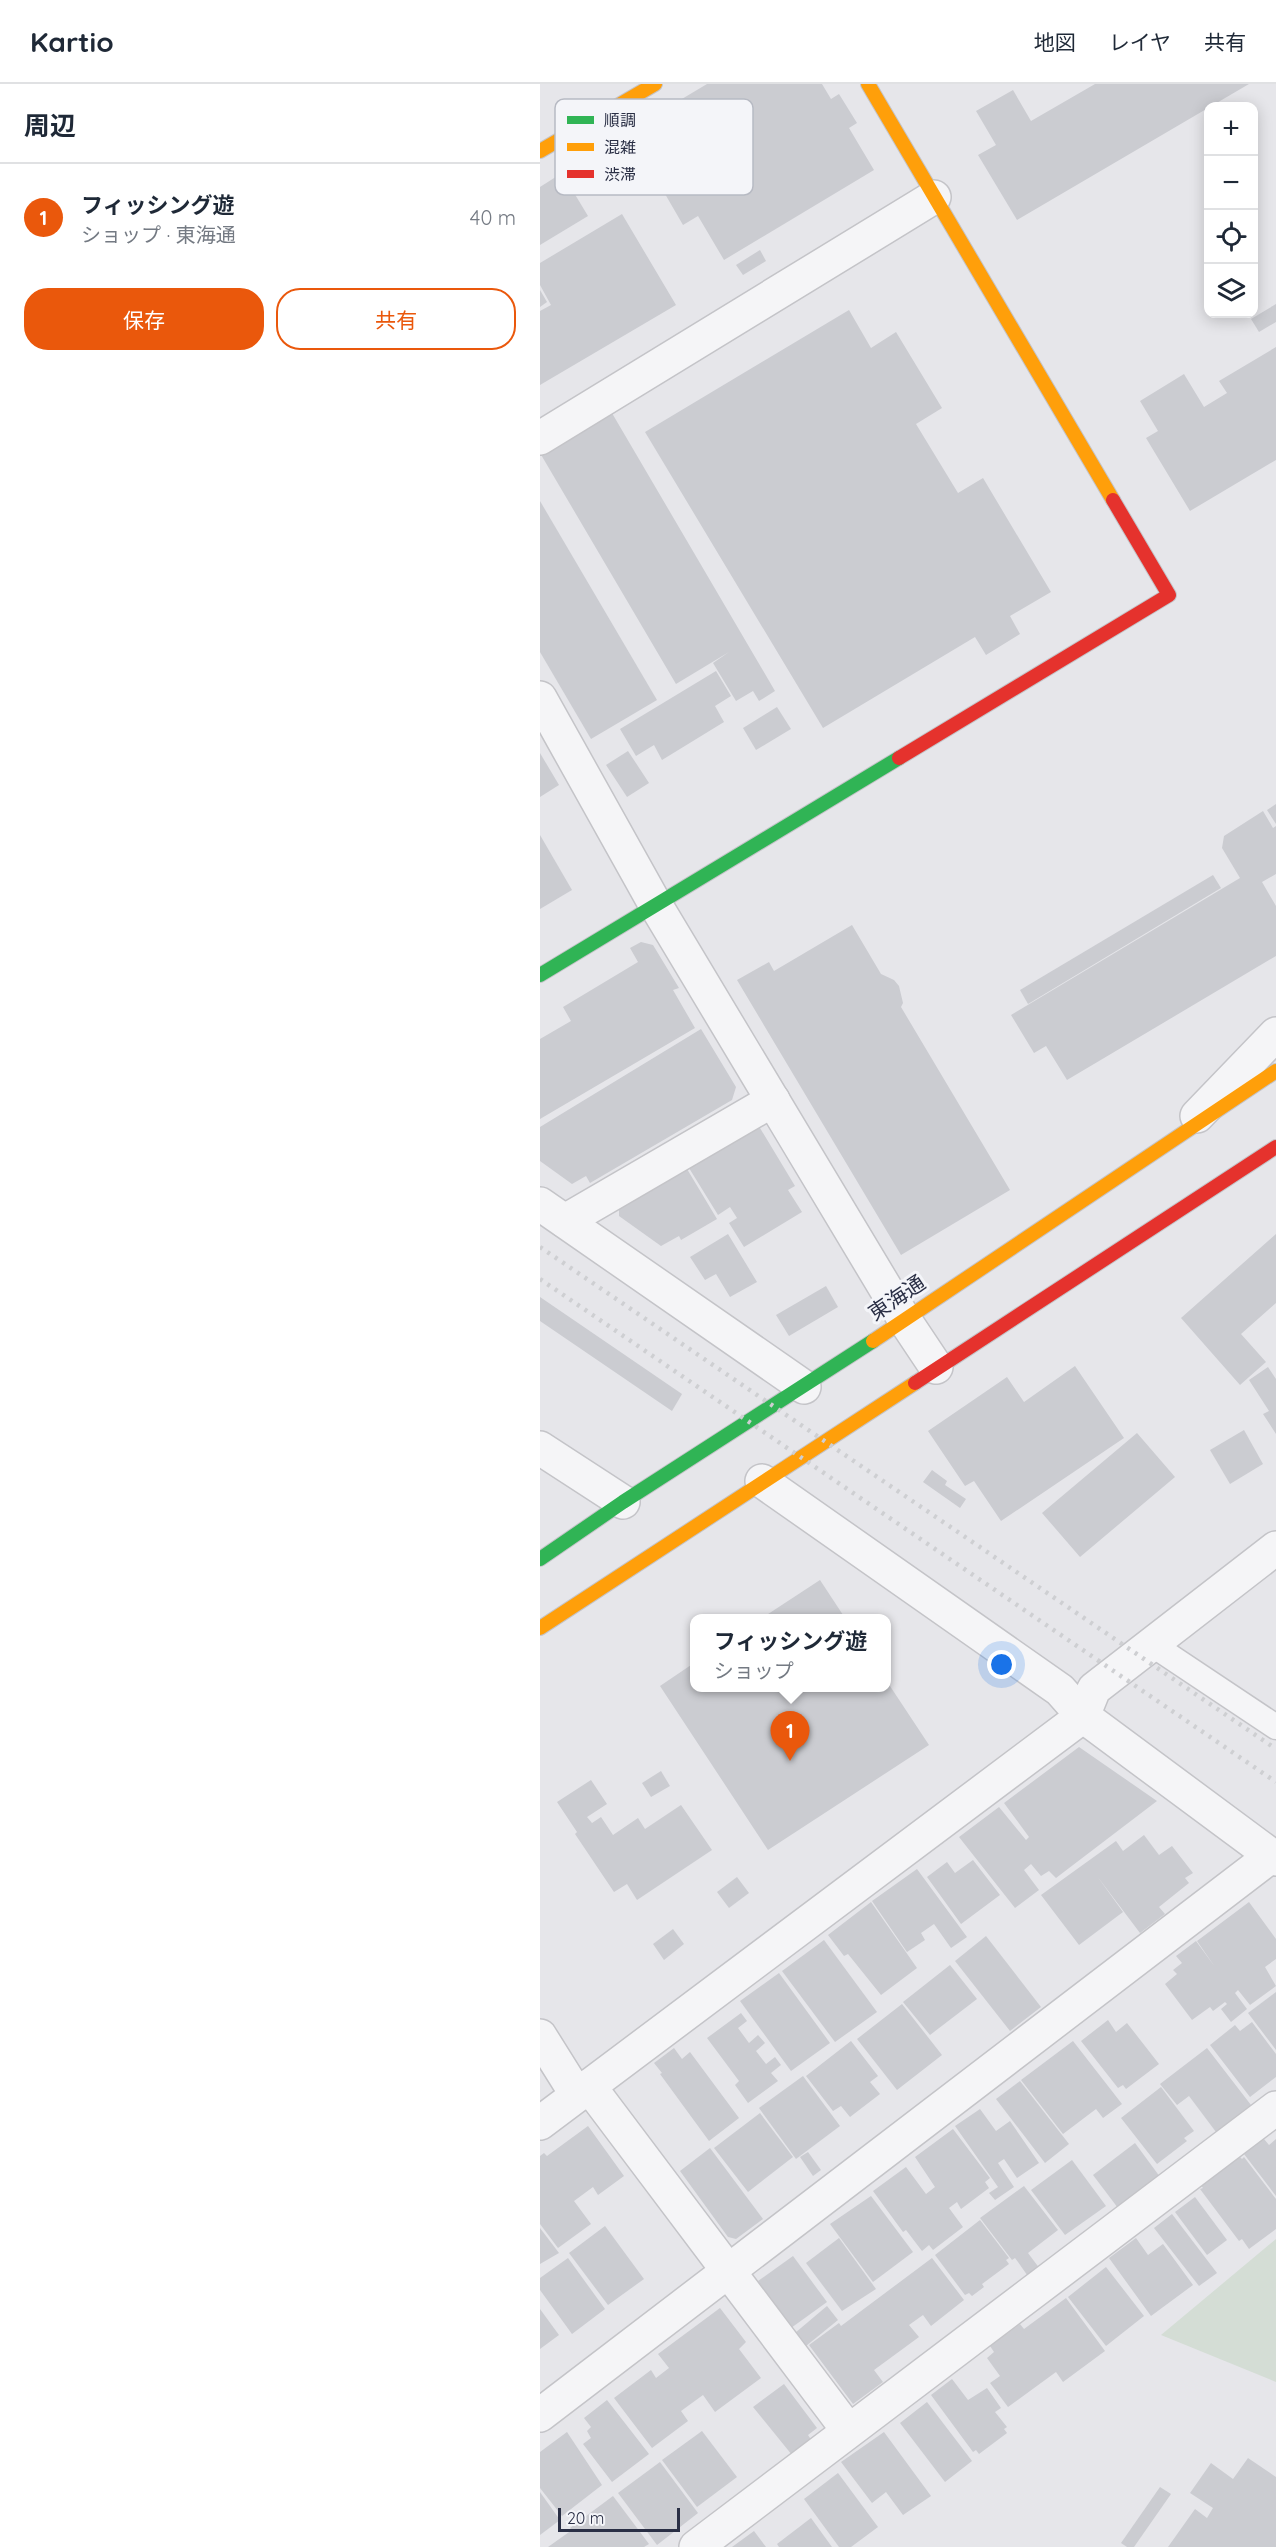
<!DOCTYPE html>
<html lang="ja">
<meta charset="utf-8">
<style>
:root{--surface:#fff;--page:#f6f6f7;--text:#1f2937;--muted:#747a83;--line:#e0e1e3;--accent:#ea580c}
body{margin:0;font-family:Quicksand,"Noto Sans JP",sans-serif;background:var(--page);color:var(--text)}
.controls{position:absolute;right:18px;top:18px;display:grid;overflow:hidden;border-radius:12px;box-shadow:0 3px 15px #0003}
.controls button{width:54px;height:54px;display:grid;place-items:center;padding:0;border:0;border-bottom:2px solid var(--line);background:var(--surface);color:var(--text);font:30px sans-serif}
.scale{position:absolute;left:18px;bottom:15px;width:122px;box-sizing:border-box;padding-left:6px;border:3px solid #2a2f45;border-top:0;font-size:16px;line-height:21px;white-space:nowrap;color:#2a2f45;-webkit-text-stroke:4px #f4f5f9;paint-order:stroke}
.you{position:absolute;left:462px;top:1581px;width:21px;height:21px;margin:-15px;border:4px solid #fff;border-radius:50%;background:#1a73e8;box-shadow:0 0 0 9px #1a73e833}
.badge{display:grid;place-items:center;width:39px;height:39px;border-radius:50%;background:var(--accent);color:#fff;font-size:20px;font-weight:700}
.pin{position:absolute;translate:-50% -50px;filter:drop-shadow(0 2px 3px #0008)}
.pin::after{content:'';position:absolute;top:32px;width:21px;height:18px;background:inherit;clip-path:polygon(0 0,100% 0,50% 100%)}
.popup{position:absolute;left:150px;top:1530px;width:201px;height:78px;box-sizing:border-box;display:grid;place-content:center;border-radius:12px;background:var(--surface);filter:drop-shadow(0 2px 4px #0005);font-size:20px;white-space:nowrap;color:var(--muted)}
.popup b{font-size:22px;color:var(--text)}
.popup::after{content:'';position:absolute;left:50%;top:100%;margin-left:-12px;border:12px solid transparent;border-top-color:var(--surface)}
.list{margin:0;padding:0;list-style:none}
h2{display:flex;justify-content:space-between;align-items:center;height:78px;margin:0;padding:0 24px;font-size:26px}
h2 small{font-size:20px;font-weight:400;color:var(--muted)}
.list li{display:grid;grid-template-columns:39px 1fr auto;gap:18px;align-items:center;box-sizing:border-box;height:108px;padding:0 24px;border-top:2px solid var(--line)}
.list b{display:block;font-size:22px;white-space:nowrap}
.list p{margin:0;font-size:20px;white-space:nowrap;color:var(--muted)}
.list em{font-size:20px;font-style:normal;color:var(--muted)}
.actions{display:flex;gap:12px;padding:18px 24px}
.actions a{flex:1;padding:14px 0;border:2px solid var(--accent);border-radius:24px;text-align:center;font-size:21px;color:var(--accent)}
.actions .main{background:var(--accent);color:#fff}
.icon{flex:none;width:33px;height:33px;fill:none;stroke:currentColor;stroke-width:2;stroke-linecap:round;stroke-linejoin:round}
.map{position:relative;flex:none;width:736px;height:2463px;overflow:hidden}
header{display:flex;align-items:center;gap:36px;box-sizing:border-box;height:84px;padding:0 30px;background:var(--surface);border-bottom:2px solid var(--line)}
header strong{font-size:28px}
nav{display:flex;gap:33px;margin-inline-start:auto;font-size:21px}
main{display:flex}
aside{flex:1;background:var(--surface)}
.map>svg:first-child{display:block}
.green{fill:#d4ddd5}
.building{fill:#cbccd1}
.lines{fill:none;stroke-linecap:round;stroke-linejoin:round}
.lane-casing{stroke:#c4c4c8;stroke-width:27}
.street-casing{stroke:#c4c4c8;stroke-width:36}
.fast-casing{stroke:#c4c4c8;stroke-width:16}
.slow-casing{stroke:#c4c4c8;stroke-width:16}
.jam-casing{stroke:#c4c4c8;stroke-width:16}
.lane{stroke:#f5f5f7;stroke-width:24}
.street{stroke:#f5f5f7;stroke-width:33}
.fast{stroke:#30b455;stroke-width:14}
.slow{stroke:#ff9f0a;stroke-width:14}
.jam{stroke:#e5322d;stroke-width:14}
.rail{stroke:#cecfd2;stroke-width:4.5;stroke-dasharray:3 6;stroke-linecap:butt}
.labels{text-anchor:middle;stroke-width:6;stroke-linejoin:round;paint-order:stroke}
.street-label{font-size:21px;fill:#2a2f45;stroke:#f4f5f9}
.key{fill:#f4f5f9;stroke:#b7bac3;stroke-width:1.5}
.key-label{font-size:16px;fill:#2a2f45}
</style>
<header>
<strong>Kartio</strong>
<nav><a>地図</a><a>レイヤ</a><a>共有</a></nav>
</header>
<main>
<aside>
<h2>周辺<small></small></h2>
<ul class="list">
<li><span class="badge">1</span><div><b>フィッシング遊</b><p>ショップ · 東海通</p></div><em>40 m</em></li>
</ul>
<div class="actions"><a class="main">保存</a><a>共有</a></div>
</aside>
<div class="map">
<svg width="736" height="2463" viewBox="0 0 736 2463">
<rect width="100%" height="100%" fill="#e6e6ea"/>
<path class="green" d="M 736,2155 L 736,2298 L 621,2251 Z"/>
<g class="building">
<path d="M 167,0 L 282,0 L 291,15 L 299,10 L 317,39 L 309,44 L 334,86 L 184,176 L 158,132 L 143,141 L 121,103 L 138,93 L 105,37 Z"/>
<path d="M 555,0 L 709,0 L 477,136 L 438,71 L 456,61 L 436,27 L 473,6 L 491,37 Z"/>
<path d="M 22,89 L 48,132 L 0,161 L 0,103 Z"/>
<path d="M 82,130 L 136,221 L 0,301 L 0,227 L 11,221 L 0,201 L 0,179 Z"/>
<path d="M 220,166 L 226,177 L 203,191 L 196,181 Z"/>
<path d="M 0,206 L 7,218 L 0,223 Z"/>
<path d="M 736,220 L 736,238 L 719,248 L 711,235 Z"/>
<path d="M 309,226 L 331,264 L 356,248 L 402,324 L 376,340 L 418,409 L 443,394 L 511,508 L 470,532 L 480,550 L 446,571 L 435,553 L 283,644 L 105,348 Z"/>
<path d="M 736,263 L 736,376 L 650,427 L 606,354 L 618,347 L 600,317 L 644,290 L 664,323 L 687,309 L 679,297 Z"/>
<path d="M 69,324 L 235,607 L 219,617 L 213,607 L 196,617 L 173,579 L 189,568 L 136,600 L 0,369 Z"/>
<path d="M 0,417 L 117,616 L 51,655 L 0,568 Z"/>
<path d="M 176,587 L 191,612 L 175,622 L 184,638 L 122,676 L 114,661 L 96,672 L 80,645 Z"/>
<path d="M 237,623 L 251,645 L 216,666 L 203,644 Z"/>
<path d="M 88,667 L 109,699 L 87,713 L 66,681 Z"/>
<path d="M 0,669 L 19,701 L 0,713 Z"/>
<path d="M 736,720 L 736,740 L 727,726 Z"/>
<path d="M 723,727 L 733,744 L 736,742 L 736,790 L 722,798 L 736,822 L 736,872 L 527,996 L 506,962 L 494,969 L 471,931 L 700,794 L 682,764 L 684,752 Z"/>
<path d="M 0,751 L 32,806 L 0,825 Z"/>
<path d="M 673,791 L 681,804 L 488,920 L 480,906 Z"/>
<path d="M 312,841 L 341,890 L 354,896 L 359,902 L 363,919 L 361,923 L 470,1106 L 361,1171 L 197,896 L 229,878 L 234,887 Z"/>
<path d="M 101,858 L 113,861 L 139,904 L 133,906 L 155,944 L 0,1035 L 0,955 L 31,937 L 23,923 L 98,878 L 90,864 Z"/>
<path d="M 161,945 L 196,1003 L 192,1016 L 50,1099 L 46,1092 L 32,1100 L 0,1077 L 0,1043 Z"/>
<path d="M 211,1042 L 220,1044 L 255,1102 L 248,1106 L 262,1128 L 204,1163 L 189,1139 L 197,1134 L 190,1123 L 178,1131 L 149,1084 Z"/>
<path d="M 144,1080 L 177,1135 L 141,1156 L 139,1152 L 121,1162 L 79,1132 L 79,1119 Z"/>
<path d="M 188,1150 L 217,1198 L 190,1213 L 176,1190 L 165,1196 L 150,1173 Z"/>
<path d="M 736,1150 L 736,1219 L 701,1250 L 726,1278 L 700,1301 L 641,1234 Z"/>
<path d="M 286,1202 L 298,1223 L 249,1252 L 236,1231 Z"/>
<path d="M 0,1213 L 142,1310 L 132,1327 L 0,1237 Z"/>
<path d="M 535,1282 L 584,1354 L 461,1437 L 434,1397 L 425,1402 L 388,1347 L 467,1293 L 484,1318 Z"/>
<path d="M 728,1283 L 736,1295 L 736,1350 L 723,1330 L 729,1327 L 709,1296 Z"/>
<path d="M 704,1346 L 723,1380 L 690,1400 L 670,1366 Z"/>
<path d="M 597,1349 L 635,1393 L 540,1473 L 502,1429 Z"/>
<path d="M 392,1386 L 407,1397 L 405,1401 L 426,1415 L 420,1424 L 383,1398 Z"/>
<path d="M 280,1496 L 305,1534 L 222,1534 Z"/>
<path d="M 154,1579 L 154,1604 L 346,1604 L 346,1596 L 389,1661 L 228,1766 L 120,1602 Z"/>
<path d="M 539,1663 L 617,1717 L 516,1794 L 509,1787 L 501,1792 L 491,1780 L 484,1786 L 499,1806 L 475,1824 L 419,1753 L 459,1723 L 486,1756 L 489,1753 L 464,1719 Z"/>
<path d="M 121,1687 L 130,1702 L 111,1713 L 102,1699 Z"/>
<path d="M 51,1696 L 67,1720 L 47,1733 L 52,1739 L 61,1733 L 73,1751 L 98,1734 L 105,1745 L 141,1721 L 172,1766 L 97,1816 L 87,1800 L 74,1808 L 35,1750 L 37,1748 L 17,1718 Z"/>
<path d="M 604,1751 L 619,1771 L 632,1762 L 653,1789 L 645,1794 L 649,1799 L 619,1823 L 625,1830 L 600,1849 L 557,1792 L 583,1828 L 539,1861 L 501,1811 L 576,1757 L 583,1767 Z"/>
<path d="M 433,1776 L 460,1811 L 421,1840 L 387,1793 L 407,1778 L 415,1789 Z"/>
<path d="M 377,1785 L 427,1853 L 411,1864 L 394,1840 L 381,1849 L 385,1856 L 367,1868 L 332,1817 Z"/>
<path d="M 197,1793 L 209,1809 L 189,1824 L 177,1808 Z"/>
<path d="M 331,1818 L 377,1884 L 341,1911 L 308,1870 L 304,1872 L 288,1851 Z"/>
<path d="M 709,1818 L 736,1855 L 736,1875 L 725,1883 L 736,1902 L 710,1921 L 698,1906 L 695,1909 L 707,1925 L 691,1938 L 681,1925 L 687,1920 L 685,1918 L 673,1927 L 670,1923 L 652,1936 L 625,1900 L 637,1890 L 633,1886 L 642,1879 L 636,1872 L 656,1857 L 675,1883 L 657,1857 Z"/>
<path d="M 133,1845 L 144,1860 L 124,1876 L 113,1860 Z"/>
<path d="M 446,1852 L 501,1923 L 470,1947 L 415,1877 Z"/>
<path d="M 284,1856 L 337,1928 L 295,1958 L 242,1887 Z"/>
<path d="M 410,1881 L 437,1915 L 390,1951 L 363,1918 Z"/>
<path d="M 239,1889 L 290,1959 L 251,1987 L 200,1917 Z"/>
<path d="M 736,1908 L 736,1966 L 708,1929 Z"/>
<path d="M 362,1920 L 402,1971 L 357,2006 L 317,1955 Z"/>
<path d="M 201,1929 L 207,1937 L 198,1944 L 209,1959 L 218,1951 L 225,1959 L 216,1967 L 226,1980 L 235,1973 L 241,1981 L 231,1989 L 238,1997 L 208,2019 L 195,2001 L 199,1997 L 167,1954 Z"/>
<path d="M 568,1936 L 576,1948 L 587,1939 L 619,1980 L 586,2005 L 583,2001 L 578,2004 L 541,1957 Z"/>
<path d="M 712,1938 L 736,1970 L 736,1993 L 710,2013 L 670,1961 L 695,1941 L 700,1947 Z"/>
<path d="M 311,1957 L 338,1992 L 330,1998 L 340,2010 L 310,2033 L 301,2022 L 293,2027 L 266,1992 Z"/>
<path d="M 533,1957 L 582,2020 L 563,2034 L 556,2025 L 523,2050 L 481,1996 Z"/>
<path d="M 134,1964 L 142,1975 L 150,1968 L 199,2034 L 169,2057 L 120,1990 L 122,1989 L 114,1979 Z"/>
<path d="M 667,1964 L 711,2021 L 676,2048 L 649,2012 L 637,2021 L 620,2000 Z"/>
<path d="M 263,1992 L 300,2042 L 256,2075 L 219,2024 Z"/>
<path d="M 480,1997 L 529,2060 L 505,2079 L 456,2015 Z"/>
<path d="M 621,2003 L 654,2047 L 644,2054 L 647,2057 L 617,2080 L 581,2034 Z"/>
<path d="M 440,2025 L 456,2047 L 470,2037 L 499,2079 L 477,2094 L 464,2075 L 458,2079 L 474,2103 L 455,2116 L 449,2109 L 458,2103 L 415,2042 Z"/>
<path d="M 220,2029 L 253,2073 L 208,2108 L 174,2064 Z"/>
<path d="M 48,2042 L 84,2092 L 58,2111 L 53,2103 L 34,2117 L 51,2140 L 18,2164 L 0,2140 L 0,2072 L 4,2069 L 7,2072 Z"/>
<path d="M 413,2045 L 450,2094 L 445,2098 L 449,2104 L 421,2125 L 417,2118 L 409,2124 L 423,2143 L 393,2166 L 389,2161 L 382,2167 L 366,2146 L 363,2148 L 333,2107 L 366,2083 L 386,2110 L 395,2103 L 375,2073 Z"/>
<path d="M 724,2055 L 729,2061 L 736,2055 L 736,2112 L 704,2070 Z"/>
<path d="M 595,2059 L 623,2097 L 581,2128 L 553,2091 Z"/>
<path d="M 170,2064 L 223,2135 L 196,2155 L 188,2153 L 140,2087 Z"/>
<path d="M 268,2068 L 281,2086 L 273,2092 L 260,2073 Z"/>
<path d="M 700,2073 L 702,2075 L 704,2073 L 736,2115 L 736,2145 L 709,2165 L 702,2155 L 699,2157 L 660,2105 L 663,2104 L 661,2102 Z"/>
<path d="M 532,2076 L 566,2122 L 525,2151 L 491,2106 Z"/>
<path d="M 484,2102 L 518,2146 L 488,2169 L 503,2189 L 492,2198 L 478,2178 L 475,2174 L 472,2176 L 440,2134 Z"/>
<path d="M 331,2112 L 373,2168 L 333,2198 L 290,2140 Z"/>
<path d="M 655,2113 L 687,2156 L 667,2171 L 635,2128 Z"/>
<path d="M 632,2130 L 677,2189 L 659,2202 L 614,2144 Z"/>
<path d="M 440,2136 L 469,2174 L 466,2176 L 469,2180 L 442,2200 L 444,2203 L 432,2212 L 429,2209 L 425,2211 L 395,2171 Z"/>
<path d="M 65,2142 L 104,2195 L 68,2221 L 29,2169 Z"/>
<path d="M 0,2144 L 19,2169 L 0,2180 Z"/>
<path d="M 299,2154 L 336,2205 L 302,2227 L 266,2179 Z"/>
<path d="M 596,2154 L 608,2171 L 623,2160 L 653,2201 L 611,2232 L 569,2174 Z"/>
<path d="M 253,2172 L 287,2218 L 251,2244 L 218,2197 Z"/>
<path d="M 28,2174 L 65,2225 L 32,2250 L 0,2206 L 0,2194 Z"/>
<path d="M 392,2174 L 424,2216 L 391,2242 L 383,2231 L 369,2241 L 379,2253 L 334,2286 L 343,2298 L 313,2320 L 269,2261 L 299,2239 L 301,2242 Z"/>
<path d="M 566,2183 L 604,2232 L 566,2262 L 528,2213 Z"/>
<path d="M 526,2214 L 565,2267 L 523,2298 L 516,2288 L 468,2323 L 450,2299 L 460,2292 L 447,2274 L 454,2268 L 450,2262 L 480,2240 L 484,2245 Z"/>
<path d="M 287,2222 L 298,2236 L 266,2262 L 255,2249 Z"/>
<path d="M 180,2224 L 206,2258 L 199,2265 L 221,2294 L 175,2328 L 163,2311 L 141,2327 L 148,2337 L 112,2364 L 74,2314 L 111,2286 L 116,2294 L 129,2284 L 118,2270 Z"/>
<path d="M 0,2225 L 19,2251 L 0,2265 Z"/>
<path d="M 412,2295 L 428,2316 L 447,2304 L 461,2324 L 455,2328 L 467,2343 L 464,2345 L 467,2349 L 439,2370 L 436,2366 L 433,2368 L 391,2311 Z"/>
<path d="M 244,2300 L 277,2344 L 268,2351 L 272,2357 L 252,2371 L 213,2323 Z"/>
<path d="M 67,2316 L 109,2370 L 72,2398 L 43,2360 L 51,2354 L 47,2347 L 51,2343 L 44,2334 Z"/>
<path d="M 387,2318 L 432,2377 L 405,2398 L 360,2339 Z"/>
<path d="M 162,2347 L 197,2393 L 157,2423 L 122,2376 Z"/>
<path d="M 27,2348 L 62,2401 L 22,2432 L 0,2404 L 0,2368 Z"/>
<path d="M 344,2348 L 391,2412 L 363,2431 L 346,2408 L 332,2419 L 301,2378 Z"/>
<path d="M 708,2374 L 736,2393 L 736,2463 L 628,2463 L 655,2425 L 667,2434 L 673,2424 L 650,2409 L 671,2379 L 693,2395 Z"/>
<path d="M 120,2378 L 158,2429 L 117,2461 L 78,2409 Z"/>
<path d="M 298,2389 L 338,2443 L 311,2463 L 299,2463 L 264,2415 Z"/>
<path d="M 620,2403 L 631,2410 L 594,2463 L 587,2463 L 581,2459 Z"/>
<path d="M 0,2408 L 20,2436 L 0,2451 Z"/>
<path d="M 73,2412 L 109,2460 L 104,2463 L 8,2463 L 32,2446 L 30,2444 Z"/>
<path d="M 271,2434 L 292,2463 L 239,2463 L 237,2460 Z"/>
<path d="M 214,2447 L 226,2463 L 192,2463 Z"/>
</g>
<g class="lines">
<g class="lane-casing">
<path id="lane" d="M 610,1559 L 736,1643"/>
</g>
<g class="street-casing">
<g id="street">
<path d="M 0,354 L 394,113"/>
<path d="M 0,614 L 115,820 L 364,1235 L 396,1283"/>
<path d="M 657,1032 L 736,950"/>
<path d="M 0,1120 L 264,1303"/>
<path d="M 25,1137 L 233,1016"/>
<path d="M 0,1364 L 83,1418"/>
<path d="M 222,1397 L 520,1606 L 543,1632 L 736,1775"/>
<path d="M 0,1952 L 37,2011"/>
<path d="M 49,2002 L 308,2346"/>
<path d="M 0,2039 L 543,1632 L 554,1605 L 736,1464"/>
<path d="M 0,2331 L 731,1772"/>
<path d="M 156,2463 L 736,2024"/>
</g>
</g>
<g class="fast-casing">
<g id="fast">
<path d="M 0,891 L 359,674"/>
<path d="M 0,1475 L 83,1418 L 333,1257"/>
</g>
</g>
<g class="slow-casing">
<g id="slow">
<path d="M 328,0 L 573,416"/>
<path d="M 0,67 L 115,0"/>
<path d="M 333,1257 L 736,987"/>
<path d="M 0,1544 L 375,1299"/>
</g>
</g>
<g class="jam-casing">
<g id="jam">
<path d="M 359,674 L 629,511 L 573,416"/>
<path d="M 375,1299 L 736,1063"/>
</g>
</g>
<use href="#lane" class="lane"/>
<use href="#street" class="street"/>
<use href="#fast" class="fast"/>
<use href="#slow" class="slow"/>
<use href="#jam" class="jam"/>
<g class="rail">
<path d="M 0,1163 L 736,1665"/>
<path d="M 0,1195 L 736,1698"/>
</g>
</g>
<g class="labels">
<g class="street-label">
<text transform="translate(357 1214) rotate(-34)" y="7">東海通</text>
</g>
</g>
<rect x="15" y="15" width="198" height="96" rx="9" class="key"/>
<rect x="27" y="32" width="27" height="8" fill="#30b455"/>
<rect x="27" y="59" width="27" height="8" fill="#ff9f0a"/>
<rect x="27" y="86" width="27" height="8" fill="#e5322d"/>
<g class="key-label">
<text x="64" y="42">順調</text>
<text x="64" y="69">混雑</text>
<text x="64" y="96">渋滞</text>
</g>
</svg>
<div class="controls">
<button>+</button>
<button>−</button>
<button><svg class="icon" aria-label="locate" viewBox="0 0 24 24"><circle cx="12" cy="12" r="6"/><path d="M12 2v4M12 18v4M2 12h4M18 12h4"/></svg></button>
<button><svg class="icon" aria-label="layers" viewBox="0 0 24 24"><path d="M12 4l9 5-9 5-9-5zM3 14l9 5 9-5"/></svg></button>
</div>
<div class="scale">20 m</div>
<div class="you"></div>
<div class="pin badge" style="left:250px;top:1677px">1</div>
<div class="popup"><b>フィッシング遊</b>ショップ</div>
</div>
</main>
